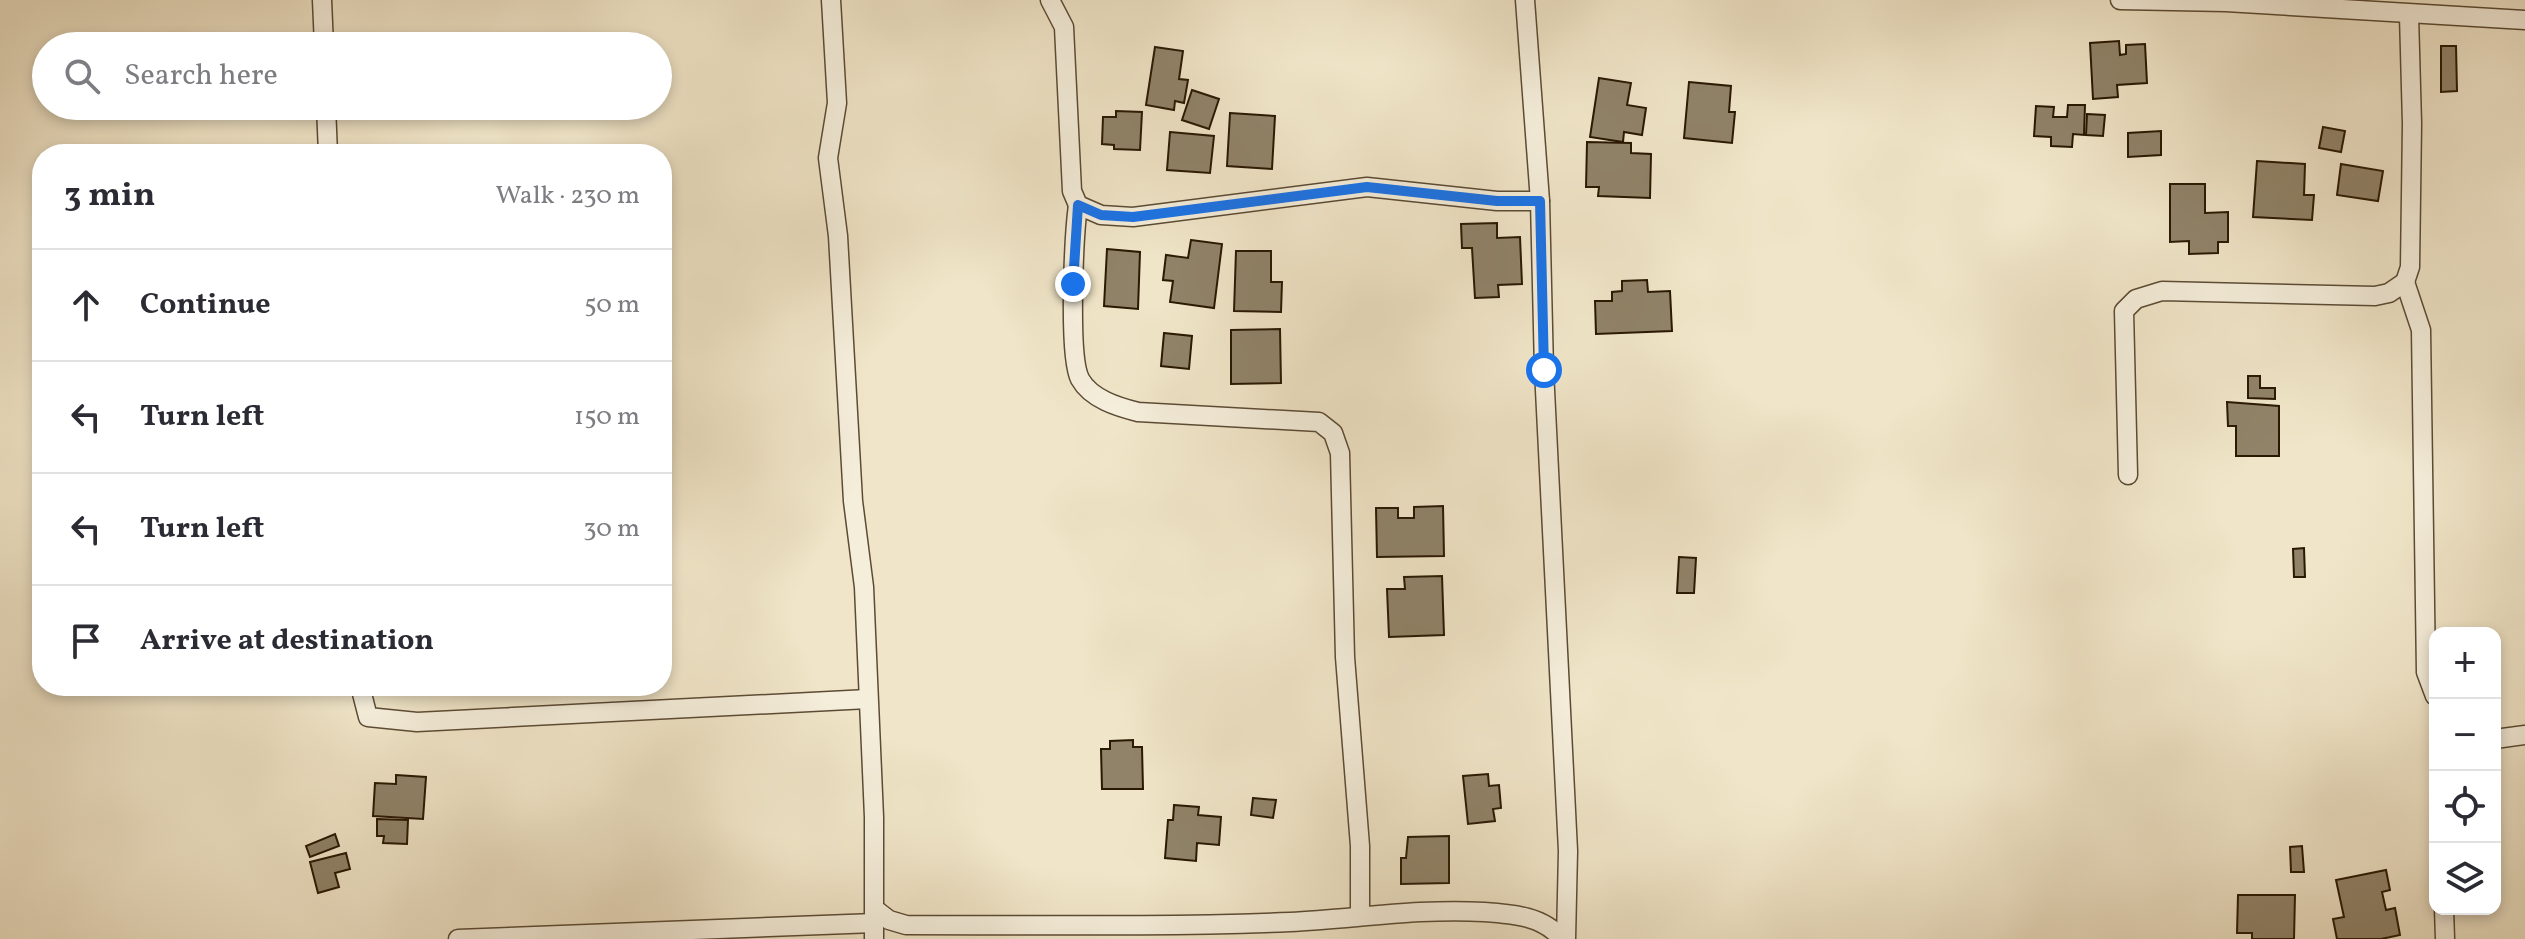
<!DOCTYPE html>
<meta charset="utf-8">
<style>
:root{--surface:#fff;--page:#f2f2f3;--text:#2b2b33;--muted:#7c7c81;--line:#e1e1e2}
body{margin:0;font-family:Vollkorn,serif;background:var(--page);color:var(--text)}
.controls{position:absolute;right:24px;bottom:24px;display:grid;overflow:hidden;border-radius:16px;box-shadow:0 4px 12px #0003}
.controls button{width:72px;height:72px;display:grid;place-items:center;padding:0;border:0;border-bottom:2px solid var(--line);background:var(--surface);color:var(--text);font:40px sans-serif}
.stop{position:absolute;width:24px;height:24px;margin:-18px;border:6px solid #1a73e8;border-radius:50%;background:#fff}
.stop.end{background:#1a73e8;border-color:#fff;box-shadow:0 2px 8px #0008}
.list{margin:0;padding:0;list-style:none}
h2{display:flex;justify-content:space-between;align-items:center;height:104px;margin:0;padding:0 32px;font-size:34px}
h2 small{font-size:26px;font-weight:400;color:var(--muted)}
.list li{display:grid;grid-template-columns:52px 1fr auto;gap:24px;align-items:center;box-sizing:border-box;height:112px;padding:0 32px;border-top:2px solid var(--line)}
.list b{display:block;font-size:30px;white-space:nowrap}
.list em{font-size:26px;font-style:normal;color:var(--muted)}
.icon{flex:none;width:44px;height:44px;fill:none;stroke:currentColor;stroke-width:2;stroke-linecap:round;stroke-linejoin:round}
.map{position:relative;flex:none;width:2525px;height:939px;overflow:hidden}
.search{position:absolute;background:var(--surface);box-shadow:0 4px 12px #0003;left:32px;top:32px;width:640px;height:88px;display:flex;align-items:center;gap:20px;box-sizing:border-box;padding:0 28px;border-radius:44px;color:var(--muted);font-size:30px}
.panel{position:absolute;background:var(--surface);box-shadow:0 4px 12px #0003;left:32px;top:144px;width:640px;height:552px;border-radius:32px}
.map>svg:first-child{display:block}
.building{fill:#908369;stroke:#291803;stroke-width:2}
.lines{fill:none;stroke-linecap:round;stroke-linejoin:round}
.street-casing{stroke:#5b4b34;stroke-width:21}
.street{stroke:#f5eedb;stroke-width:18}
.route{stroke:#1a73e8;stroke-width:10}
</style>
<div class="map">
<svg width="2525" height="939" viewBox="0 0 2525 939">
<rect width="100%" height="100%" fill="#f0e5c8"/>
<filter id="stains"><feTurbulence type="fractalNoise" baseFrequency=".0025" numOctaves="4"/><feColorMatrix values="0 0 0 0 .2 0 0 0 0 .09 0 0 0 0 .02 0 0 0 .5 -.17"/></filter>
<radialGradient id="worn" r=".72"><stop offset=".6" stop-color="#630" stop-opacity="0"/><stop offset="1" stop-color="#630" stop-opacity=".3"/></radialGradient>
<g class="building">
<path d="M 2119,41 L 2120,55 L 2126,54 L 2126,45 L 2145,44 L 2147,83 L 2117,85 L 2118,97 L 2093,99 L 2090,43 Z"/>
<path d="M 2441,46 L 2456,46 L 2457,91 L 2441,92 Z"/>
<path d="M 1155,47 L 1183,51 L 1179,79 L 1188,80 L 1184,103 L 1175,101 L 1174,110 L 1146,105 Z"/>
<path d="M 1599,78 L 1631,83 L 1627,105 L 1646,108 L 1642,135 L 1624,132 L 1623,142 L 1590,137 Z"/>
<path d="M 1689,82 L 1731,86 L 1729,112 L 1735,112 L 1732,143 L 1684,138 Z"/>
<path d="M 1192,90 L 1219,99 L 1209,129 L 1182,120 Z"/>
<path d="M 2068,105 L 2085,105 L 2084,135 L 2073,134 L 2072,147 L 2051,146 L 2051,137 L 2034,136 L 2036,106 L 2054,107 L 2053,117 L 2067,117 Z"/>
<path d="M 1116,111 L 1142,112 L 1140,150 L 1114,149 L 1114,145 L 1102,144 L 1103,117 L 1116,117 Z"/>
<path d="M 1230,113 L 1275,116 L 1272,169 L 1227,166 Z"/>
<path d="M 2087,114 L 2105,115 L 2103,136 L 2086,135 Z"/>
<path d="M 2323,127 L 2345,131 L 2341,152 L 2319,148 Z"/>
<path d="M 2161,131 L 2161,155 L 2128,157 L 2128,133 Z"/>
<path d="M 1170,132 L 1214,136 L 1210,173 L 1167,170 Z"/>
<path d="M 1587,142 L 1631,143 L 1631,153 L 1651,154 L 1650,198 L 1598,196 L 1599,187 L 1586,187 Z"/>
<path d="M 2257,161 L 2305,164 L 2304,195 L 2314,195 L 2312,220 L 2253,217 Z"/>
<path d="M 2341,164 L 2383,171 L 2378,201 L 2337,195 Z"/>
<path d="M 2170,184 L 2205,184 L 2205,213 L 2228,212 L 2228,242 L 2218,242 L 2218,253 L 2189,254 L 2189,241 L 2170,242 Z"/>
<path d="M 1497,223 L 1497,238 L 1520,237 L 1522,284 L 1498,285 L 1499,297 L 1475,298 L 1472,248 L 1462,248 L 1461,224 Z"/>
<path d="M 1191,240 L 1222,244 L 1214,308 L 1170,302 L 1173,281 L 1163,280 L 1166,255 L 1188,258 Z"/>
<path d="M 1107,249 L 1140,252 L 1138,309 L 1104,306 Z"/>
<path d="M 1236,251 L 1271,251 L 1271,282 L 1282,282 L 1281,312 L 1234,311 Z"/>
<path d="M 1647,280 L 1648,292 L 1670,291 L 1672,331 L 1596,334 L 1595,301 L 1612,301 L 1612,292 L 1622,291 L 1622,281 Z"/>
<path d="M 1280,329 L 1281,383 L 1231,384 L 1231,330 Z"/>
<path d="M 1164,333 L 1192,336 L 1189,369 L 1161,366 Z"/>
<path d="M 2248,376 L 2260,376 L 2260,388 L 2275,388 L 2275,399 L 2248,398 Z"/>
<path d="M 2227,402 L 2279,406 L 2279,456 L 2236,456 L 2236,426 L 2228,426 Z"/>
<path d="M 1443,506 L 1444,556 L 1377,557 L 1376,508 L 1398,508 L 1398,518 L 1414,518 L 1414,507 Z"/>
<path d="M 2304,548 L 2305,577 L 2294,577 L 2293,549 Z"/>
<path d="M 1679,557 L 1696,558 L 1694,593 L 1677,593 Z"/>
<path d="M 1442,576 L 1444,635 L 1389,637 L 1387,589 L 1405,589 L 1404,577 Z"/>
<path d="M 1133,740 L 1133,747 L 1142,747 L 1143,789 L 1102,789 L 1101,749 L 1110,749 L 1110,741 Z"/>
<path d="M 1488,774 L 1489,786 L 1499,785 L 1501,808 L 1493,809 L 1495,821 L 1468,824 L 1463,776 Z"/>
<path d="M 396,775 L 426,777 L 423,819 L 373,816 L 375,783 L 396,784 Z"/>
<path d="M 1253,798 L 1276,800 L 1273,818 L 1251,815 Z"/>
<path d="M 1174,805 L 1199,807 L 1198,815 L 1221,817 L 1219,845 L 1197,843 L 1196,861 L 1165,858 L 1168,820 L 1173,820 Z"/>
<path d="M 377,819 L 408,820 L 407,844 L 383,843 L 384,836 L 377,836 Z"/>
<path d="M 335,834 L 339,846 L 310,857 L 306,846 Z"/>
<path d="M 1449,836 L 1449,883 L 1401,884 L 1401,858 L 1406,858 L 1408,837 Z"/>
<path d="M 2302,846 L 2304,872 L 2291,872 L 2290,847 Z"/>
<path d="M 346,853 L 350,869 L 335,873 L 339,887 L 318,893 L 310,862 Z"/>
<path d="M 2386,870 L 2390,890 L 2382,892 L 2386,910 L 2395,908 L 2400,935 L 2381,939 L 2337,939 L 2333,919 L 2344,917 L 2336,880 Z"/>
<path d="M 2238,895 L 2295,895 L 2294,939 L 2252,939 L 2252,933 L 2237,933 Z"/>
</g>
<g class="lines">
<g class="street-casing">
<g id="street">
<path d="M 322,0 L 324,46"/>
<path d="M 831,0 L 837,103 L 828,158 L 838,236 L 853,501 L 864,587 L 874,817 L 874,939"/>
<path d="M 1050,0 L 1064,27 L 1072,191 L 1078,205 L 1101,215 L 1133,217 L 1367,187 L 1497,201 L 1540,201"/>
<path d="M 1525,0 L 1540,201 L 1544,370 L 1568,851 L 1566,939"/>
<path d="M 2120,0 L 2226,2 L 2525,20"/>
<path d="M 326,106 L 328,154"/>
<path d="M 1078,205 C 1074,235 1068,356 1080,379 C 1091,399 1118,407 1138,412 L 1319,422 L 1333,433 L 1340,453 L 1345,657 L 1360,846 L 1360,915"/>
<path d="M 2405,282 L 2421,330 L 2426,672 L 2435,696"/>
<path d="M 2128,475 L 2124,311 L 2136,299 L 2162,291 L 2375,296 L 2389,293 L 2405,282 L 2410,267 L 2412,124 L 2409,15"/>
<path d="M 360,686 L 368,717 L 417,722 L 868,699"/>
<path d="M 2495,739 L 2525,735"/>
<path d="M 2444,909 L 2445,939"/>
<path d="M 876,910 L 889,920 L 906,925 C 1034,925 1162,927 1290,922 C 1354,919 1419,908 1484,912 C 1513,914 1543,916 1562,939"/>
<path d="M 458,939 L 875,923"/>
</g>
</g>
<use href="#street" class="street"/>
</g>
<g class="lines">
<path class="route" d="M 1073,284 L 1078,205 L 1101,215 L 1133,217 L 1367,187 L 1497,201 L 1540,201 L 1544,370"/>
</g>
<rect width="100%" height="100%" filter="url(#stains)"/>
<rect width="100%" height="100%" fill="url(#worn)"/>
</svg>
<div class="controls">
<button>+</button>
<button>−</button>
<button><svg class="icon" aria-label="locate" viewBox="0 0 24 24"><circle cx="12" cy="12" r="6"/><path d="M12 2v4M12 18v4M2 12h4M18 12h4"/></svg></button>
<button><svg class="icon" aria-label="layers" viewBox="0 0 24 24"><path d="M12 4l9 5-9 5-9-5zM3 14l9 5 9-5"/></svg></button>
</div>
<div class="stop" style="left:1544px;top:370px"></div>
<div class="stop end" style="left:1073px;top:284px"></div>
<div class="search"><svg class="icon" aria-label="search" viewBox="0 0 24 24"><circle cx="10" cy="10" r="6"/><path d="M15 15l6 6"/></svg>Search here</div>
<section class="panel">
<h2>3 min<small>Walk · 230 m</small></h2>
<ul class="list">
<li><svg class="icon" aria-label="ahead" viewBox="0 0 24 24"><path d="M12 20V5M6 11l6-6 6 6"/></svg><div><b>Continue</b></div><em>50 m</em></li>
<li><svg class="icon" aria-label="left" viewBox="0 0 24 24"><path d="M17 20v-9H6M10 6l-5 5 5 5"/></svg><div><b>Turn left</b></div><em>150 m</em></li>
<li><svg class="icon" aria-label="left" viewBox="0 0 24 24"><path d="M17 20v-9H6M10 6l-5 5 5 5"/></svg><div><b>Turn left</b></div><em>30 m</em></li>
<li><svg class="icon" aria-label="arrive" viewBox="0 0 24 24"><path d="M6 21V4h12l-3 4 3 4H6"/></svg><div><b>Arrive at destination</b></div></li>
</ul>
</section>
</div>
